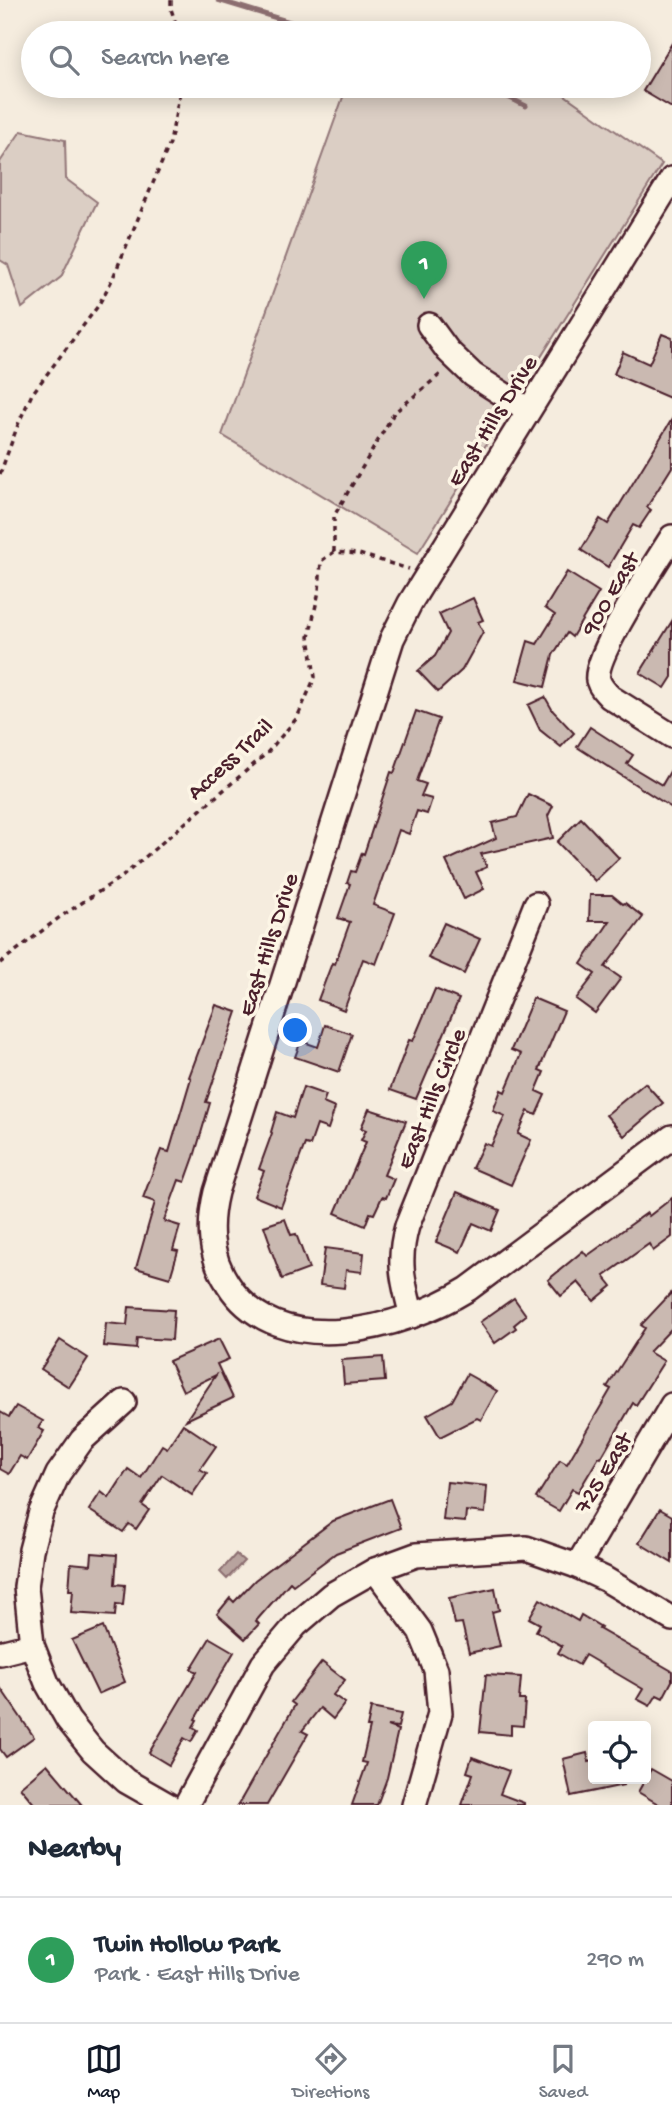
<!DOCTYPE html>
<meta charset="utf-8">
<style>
:root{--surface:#fff;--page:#f6f6f7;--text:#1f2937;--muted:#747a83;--line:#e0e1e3;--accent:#111827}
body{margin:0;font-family:"Gochi Hand",sans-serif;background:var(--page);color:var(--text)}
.controls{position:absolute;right:21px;bottom:21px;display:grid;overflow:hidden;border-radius:7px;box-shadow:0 4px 18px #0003}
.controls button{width:63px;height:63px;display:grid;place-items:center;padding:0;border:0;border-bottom:2px solid var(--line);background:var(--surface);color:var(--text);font:35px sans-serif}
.you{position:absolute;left:296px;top:1031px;width:24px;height:24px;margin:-18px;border:5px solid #fff;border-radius:50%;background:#1a73e8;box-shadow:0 0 0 10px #1a73e833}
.badge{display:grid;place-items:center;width:46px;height:46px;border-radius:50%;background:var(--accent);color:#fff;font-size:23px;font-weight:700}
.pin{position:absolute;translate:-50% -58px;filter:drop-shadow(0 2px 4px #0008)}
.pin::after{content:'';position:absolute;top:37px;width:24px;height:21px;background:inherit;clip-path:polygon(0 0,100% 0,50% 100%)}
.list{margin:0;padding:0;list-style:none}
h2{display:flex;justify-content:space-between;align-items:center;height:91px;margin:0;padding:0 28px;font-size:30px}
h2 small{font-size:23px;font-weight:400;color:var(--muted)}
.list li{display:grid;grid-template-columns:46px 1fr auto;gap:21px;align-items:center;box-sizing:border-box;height:126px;padding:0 28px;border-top:2px solid var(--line)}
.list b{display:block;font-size:26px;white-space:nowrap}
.list p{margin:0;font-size:23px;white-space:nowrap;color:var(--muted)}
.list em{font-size:23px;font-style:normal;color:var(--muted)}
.icon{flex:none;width:38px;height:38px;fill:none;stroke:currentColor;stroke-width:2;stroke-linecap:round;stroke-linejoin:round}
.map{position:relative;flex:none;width:672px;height:1805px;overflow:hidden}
.search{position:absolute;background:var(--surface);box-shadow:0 4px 18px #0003;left:21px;right:21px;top:21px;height:77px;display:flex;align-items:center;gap:18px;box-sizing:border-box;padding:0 24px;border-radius:38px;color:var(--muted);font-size:26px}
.sheet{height:217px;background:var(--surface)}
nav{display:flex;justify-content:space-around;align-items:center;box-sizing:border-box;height:98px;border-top:2px solid var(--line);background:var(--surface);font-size:19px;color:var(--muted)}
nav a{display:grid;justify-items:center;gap:4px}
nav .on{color:var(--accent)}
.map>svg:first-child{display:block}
.green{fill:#dbcec4;stroke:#927678;stroke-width:2}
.water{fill:#b8a39e;stroke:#8c6e70;stroke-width:2}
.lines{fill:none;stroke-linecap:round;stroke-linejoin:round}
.stream{stroke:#8c6e70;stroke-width:5}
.building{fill:#cab9b1;stroke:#4a1f2b;stroke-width:2}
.minor-casing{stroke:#4a1f2b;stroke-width:28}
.path{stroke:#4a1f2b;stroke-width:3.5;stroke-dasharray:5 5;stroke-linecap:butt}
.minor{stroke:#fcf5e5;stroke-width:23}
.labels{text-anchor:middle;stroke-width:7;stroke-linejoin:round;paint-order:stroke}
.street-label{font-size:24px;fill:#4a1f2b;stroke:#fcf5e5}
</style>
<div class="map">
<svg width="672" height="1805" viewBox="0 0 672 1805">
<rect width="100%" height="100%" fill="#f5ecde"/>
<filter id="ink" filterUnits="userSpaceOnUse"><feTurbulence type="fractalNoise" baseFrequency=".0143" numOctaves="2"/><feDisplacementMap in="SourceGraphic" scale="14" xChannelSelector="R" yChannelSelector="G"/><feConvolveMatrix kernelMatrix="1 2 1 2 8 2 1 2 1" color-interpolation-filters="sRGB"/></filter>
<g filter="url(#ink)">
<g class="green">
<path d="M 347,86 L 552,86 L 662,164 L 418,553 L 222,435 Z"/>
<path d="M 21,131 L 65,140 L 66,179 L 97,202 L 61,277 L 22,308 L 8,265 L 0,260 L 0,162 Z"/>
</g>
<path class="water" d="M 236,1554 L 244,1561 L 227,1579 L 220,1572 Z"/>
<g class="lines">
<g class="stream">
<path d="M 218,0 L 326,33"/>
<path d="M 486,86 L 526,106"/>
</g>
</g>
<g class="building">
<path d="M 672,43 L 672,108 L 643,91 Z"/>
<path d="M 662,334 L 672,338 L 672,399 L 614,374 L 623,352 L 649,364 Z"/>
<path d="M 672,419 L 672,467 L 647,507 L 651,510 L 639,528 L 633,525 L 608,567 L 581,550 L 600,519 L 608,524 Z"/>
<path d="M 567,572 L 599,592 L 572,637 L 567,633 L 553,655 L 545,687 L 517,680 L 528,641 L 537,644 L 555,615 L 545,608 Z"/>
<path d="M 473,598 L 483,620 L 478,622 L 483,632 L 462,670 L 438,692 L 418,671 L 435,656 L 448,633 L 439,614 Z"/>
<path d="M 672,621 L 672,677 L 665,688 L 640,673 Z"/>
<path d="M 545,697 L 553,711 L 574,733 L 561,747 L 540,730 L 528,705 Z"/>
<path d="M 416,711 L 439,719 L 417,781 L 426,784 L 421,796 L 432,799 L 427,814 L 417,811 L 409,834 L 399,830 L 373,905 L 395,913 L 376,964 L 363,959 L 344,1010 L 318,1000 L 332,963 L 335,964 L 350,922 L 338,918 L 350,884 L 347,883 L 351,871 L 355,872 L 362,853 L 364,854 L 391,772 L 394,773 Z"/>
<path d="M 590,727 L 633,755 L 627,764 L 662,785 L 672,768 L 672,808 L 577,747 Z"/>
<path d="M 528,794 L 553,806 L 548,816 L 553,838 L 481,854 L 487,867 L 476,872 L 484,889 L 464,899 L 446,861 L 496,838 L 492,823 L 517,817 Z"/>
<path d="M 581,818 L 619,858 L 595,881 L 557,842 Z"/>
<path d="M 590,895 L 612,895 L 623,904 L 625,903 L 643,917 L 605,967 L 621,978 L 595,1013 L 576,999 L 595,974 L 581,964 L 610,921 L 589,921 Z"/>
<path d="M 444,923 L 480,939 L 464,974 L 428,958 Z"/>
<path d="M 435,989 L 459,999 L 416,1099 L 390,1090 L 409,1040 L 413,1041 Z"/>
<path d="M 533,998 L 564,1011 L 539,1070 L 544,1072 L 536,1091 L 545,1095 L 536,1115 L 528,1111 L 518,1134 L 531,1140 L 511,1185 L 472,1168 L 484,1143 L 491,1146 L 505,1116 L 493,1111 L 501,1090 L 505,1092 L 521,1054 L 511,1050 Z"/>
<path d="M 216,1005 L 237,1012 L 206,1102 L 210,1103 L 194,1157 L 185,1182 L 179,1180 L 164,1221 L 180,1226 L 173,1250 L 178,1251 L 170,1278 L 136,1268 L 155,1202 L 143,1198 L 161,1150 L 169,1152 L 191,1078 L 189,1077 Z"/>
<path d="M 325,1025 L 352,1034 L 339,1072 L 295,1057 L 301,1041 L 318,1047 Z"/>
<path d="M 645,1083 L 663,1103 L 624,1136 L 606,1115 Z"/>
<path d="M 303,1087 L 326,1095 L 323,1103 L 335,1108 L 328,1129 L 317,1125 L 310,1145 L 305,1144 L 281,1207 L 254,1196 L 264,1171 L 259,1169 L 272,1133 L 271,1132 L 277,1112 L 293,1118 Z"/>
<path d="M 369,1109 L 406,1121 L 384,1175 L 394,1179 L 386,1198 L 382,1197 L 374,1214 L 370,1213 L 365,1226 L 335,1213 L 366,1142 L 361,1140 L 366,1130 L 361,1128 Z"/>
<path d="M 457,1192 L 500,1210 L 491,1231 L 473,1223 L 460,1252 L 436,1242 Z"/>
<path d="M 672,1198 L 672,1237 L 653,1251 L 649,1244 L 604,1276 L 612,1286 L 594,1301 L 578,1282 L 561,1296 L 548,1280 L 583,1251 L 587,1256 L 647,1213 L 649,1216 Z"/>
<path d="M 285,1219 L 291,1235 L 296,1234 L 309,1269 L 282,1279 L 269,1244 L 270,1243 L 264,1226 Z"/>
<path d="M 325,1248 L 364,1253 L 362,1272 L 346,1270 L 344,1288 L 320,1285 Z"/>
<path d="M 672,1292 L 672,1328 L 649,1352 L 664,1361 L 636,1405 L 633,1403 L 601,1458 L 599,1457 L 578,1492 L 572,1489 L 559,1511 L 536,1498 L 560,1460 L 567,1464 L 611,1389 L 607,1387 L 645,1328 L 641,1325 Z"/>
<path d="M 514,1298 L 526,1315 L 514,1325 L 516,1328 L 495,1343 L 480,1322 Z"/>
<path d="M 129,1307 L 174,1310 L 172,1340 L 137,1338 L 136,1349 L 104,1346 L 106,1323 L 127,1325 Z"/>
<path d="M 219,1339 L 229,1359 L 217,1364 L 233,1398 L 186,1420 L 216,1375 L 183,1391 L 169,1361 Z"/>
<path d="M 60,1340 L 88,1358 L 69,1387 L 41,1369 Z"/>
<path d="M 383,1357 L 385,1381 L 344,1384 L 342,1360 Z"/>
<path d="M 467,1374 L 497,1391 L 481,1420 L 477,1418 L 440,1437 L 427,1415 L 452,1401 Z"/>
<path d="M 16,1406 L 43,1421 L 38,1428 L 44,1431 L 27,1460 L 20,1456 L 9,1474 L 0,1469 L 0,1412 L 9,1417 Z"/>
<path d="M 183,1424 L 216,1446 L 200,1469 L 207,1473 L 192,1495 L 162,1475 L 142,1505 L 149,1510 L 136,1529 L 129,1524 L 123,1532 L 89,1510 L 101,1492 L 109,1498 L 128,1469 L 141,1478 L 162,1445 L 167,1448 Z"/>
<path d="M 447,1482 L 487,1486 L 485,1513 L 466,1511 L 465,1522 L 443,1520 Z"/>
<path d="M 390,1499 L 401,1528 L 336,1553 L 293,1585 L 290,1582 L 256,1621 L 259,1624 L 245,1639 L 217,1614 L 230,1598 L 234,1602 L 255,1580 L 333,1521 Z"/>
<path d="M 660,1509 L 672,1516 L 672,1563 L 639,1543 Z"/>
<path d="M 92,1553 L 117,1555 L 115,1584 L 125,1585 L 123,1605 L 116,1604 L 115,1616 L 71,1613 L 73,1590 L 69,1590 L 71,1563 L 91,1565 Z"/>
<path d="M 495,1588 L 499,1610 L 492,1612 L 500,1646 L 469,1653 L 462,1623 L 455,1624 L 449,1598 Z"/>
<path d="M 540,1599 L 578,1621 L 581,1615 L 601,1627 L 599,1629 L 672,1671 L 672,1681 L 663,1698 L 657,1695 L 650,1706 L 637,1699 L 643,1689 L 585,1655 L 579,1665 L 558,1653 L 562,1646 L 536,1631 L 540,1624 L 529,1618 Z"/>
<path d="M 103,1627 L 125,1682 L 98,1694 L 72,1640 Z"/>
<path d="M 210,1638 L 234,1652 L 195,1719 L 197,1720 L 193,1727 L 198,1730 L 191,1742 L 184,1738 L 169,1765 L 149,1753 L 197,1672 L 191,1669 Z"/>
<path d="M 322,1662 L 345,1680 L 333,1695 L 345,1703 L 333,1719 L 320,1708 L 302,1731 L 308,1734 L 267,1805 L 238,1805 L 295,1705 L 291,1702 Z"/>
<path d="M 486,1675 L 521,1677 L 519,1700 L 525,1700 L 523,1726 L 511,1725 L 511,1735 L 480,1732 Z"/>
<path d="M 0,1687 L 34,1737 L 6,1757 L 0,1749 Z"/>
<path d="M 371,1708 L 401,1714 L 398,1727 L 387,1726 L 398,1730 L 387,1778 L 377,1805 L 352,1805 L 367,1763 L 362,1762 L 370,1727 L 367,1727 Z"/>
<path d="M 587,1753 L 589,1762 L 593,1761 L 593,1779 L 623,1779 L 624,1785 L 571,1796 L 563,1759 Z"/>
<path d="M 472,1757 L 509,1771 L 500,1794 L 524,1803 L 524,1805 L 462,1805 L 473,1774 L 467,1772 Z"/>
<path d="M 47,1764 L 82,1805 L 35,1805 L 20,1787 Z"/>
<path d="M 651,1769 L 672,1781 L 672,1805 L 660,1805 L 638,1792 Z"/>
</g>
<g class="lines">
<g class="minor-casing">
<g id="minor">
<path d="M 672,179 L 410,603 L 392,639 L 216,1192 C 208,1225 209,1255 228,1284 C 278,1363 403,1329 468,1289 L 672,1137"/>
<path d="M 429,325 L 448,351 L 473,375 L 528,410"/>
<path d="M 672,537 C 657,561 593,657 598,680 C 600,687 605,692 610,697 L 672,736"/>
<path d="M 412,1316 C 403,1282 397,1261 407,1226 L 536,904"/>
<path d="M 124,1402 L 82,1440 L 58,1474 L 41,1512 L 31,1550 L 26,1587 L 32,1645 L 47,1683 L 68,1720 L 93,1751 L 126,1781 L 168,1805"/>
<path d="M 577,1566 L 672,1405"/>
<path d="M 375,1570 L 420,1631 L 436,1670 L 440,1713 L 414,1805"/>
<path d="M 0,1653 L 32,1645"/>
<path d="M 186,1805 L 263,1664 L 296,1625 L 331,1595 L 375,1570 L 416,1555 L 526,1548 L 577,1566 L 605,1579 L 672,1619"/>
</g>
</g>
<g class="path">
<path d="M 171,0 L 171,9 L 179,33"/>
<path d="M 0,474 L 19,422 L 32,394 L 98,306 L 112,280 L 170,143 L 181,86"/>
<path d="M 334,552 L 334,516 L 394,413 L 443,372"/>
<path d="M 0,963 L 60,917 L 123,876 L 267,753 L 297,718 L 315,677 L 309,637 L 319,591 L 321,561 L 334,552 L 359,554 L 409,569"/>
</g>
<use href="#minor" class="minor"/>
</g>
</g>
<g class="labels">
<g class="street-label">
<text transform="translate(491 420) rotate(-58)" y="8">East Hills Drive</text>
<text transform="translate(609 593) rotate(-60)" y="8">900 East</text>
<text transform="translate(229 758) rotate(-43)" y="8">Access Trail</text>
<text transform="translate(267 944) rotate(-72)" y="8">East Hills Drive</text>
<text transform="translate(430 1098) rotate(-68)" y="8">East Hills Circle</text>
<text transform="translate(602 1472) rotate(-59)" y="8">725 East</text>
</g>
</g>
</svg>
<div class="controls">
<button><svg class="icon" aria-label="locate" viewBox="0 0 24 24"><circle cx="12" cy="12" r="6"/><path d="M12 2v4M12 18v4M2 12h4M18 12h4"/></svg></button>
</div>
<div class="you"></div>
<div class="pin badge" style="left:424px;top:299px;background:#2e9e5b">1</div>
<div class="search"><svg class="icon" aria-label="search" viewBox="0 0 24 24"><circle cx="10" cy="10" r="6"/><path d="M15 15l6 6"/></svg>Search here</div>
</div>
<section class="sheet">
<h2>Nearby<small></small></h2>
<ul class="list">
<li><span class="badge" style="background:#2e9e5b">1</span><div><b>Twin Hollow Park</b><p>Park · East Hills Drive</p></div><em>290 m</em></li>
</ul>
</section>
<nav>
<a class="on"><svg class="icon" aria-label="map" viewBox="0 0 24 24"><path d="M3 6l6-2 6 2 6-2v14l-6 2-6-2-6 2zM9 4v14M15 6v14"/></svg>Map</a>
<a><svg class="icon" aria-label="directions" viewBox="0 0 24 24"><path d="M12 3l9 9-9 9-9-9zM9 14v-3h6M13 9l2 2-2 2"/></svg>Directions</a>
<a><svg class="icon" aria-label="saved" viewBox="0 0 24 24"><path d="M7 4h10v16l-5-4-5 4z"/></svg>Saved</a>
</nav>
